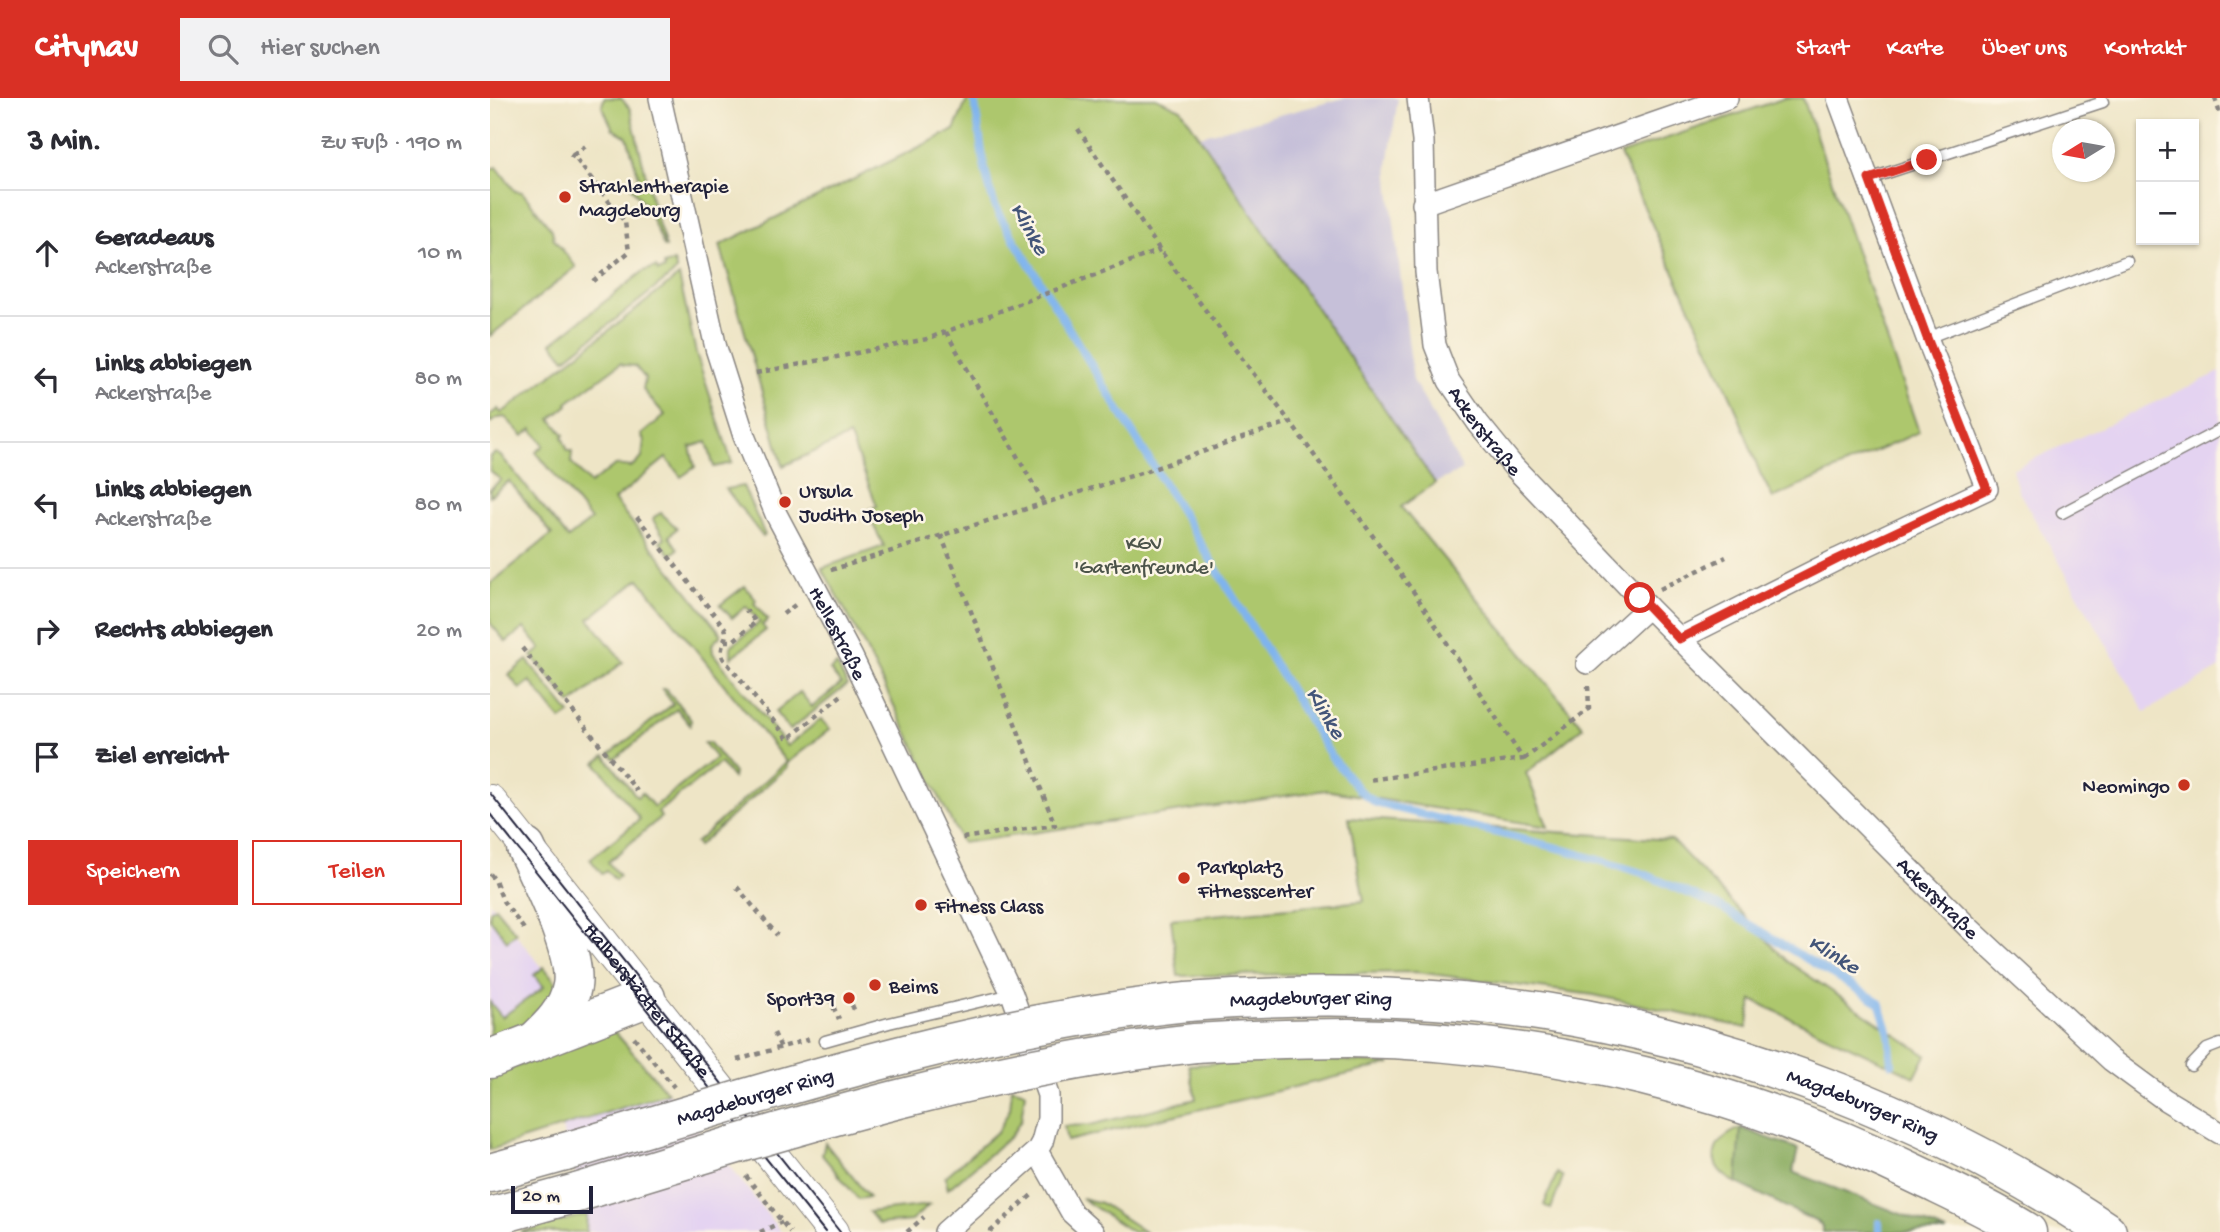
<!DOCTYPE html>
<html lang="de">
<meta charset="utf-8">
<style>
:root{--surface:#fff;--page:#f2f2f3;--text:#2b2b33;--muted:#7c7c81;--line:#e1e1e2;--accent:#d93025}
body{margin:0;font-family:"Gochi Hand",sans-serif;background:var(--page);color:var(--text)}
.controls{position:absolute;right:21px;top:21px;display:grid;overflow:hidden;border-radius:0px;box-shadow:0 2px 5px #0004}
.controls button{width:63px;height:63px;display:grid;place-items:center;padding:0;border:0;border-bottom:2px solid var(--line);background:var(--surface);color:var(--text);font:35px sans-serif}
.compass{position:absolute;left:1562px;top:21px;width:63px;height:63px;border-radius:50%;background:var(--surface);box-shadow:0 2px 5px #0004;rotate:259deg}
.scale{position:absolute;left:21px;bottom:18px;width:82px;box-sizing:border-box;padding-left:7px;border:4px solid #22223b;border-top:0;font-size:19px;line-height:24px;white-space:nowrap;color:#22223b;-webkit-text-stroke:5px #fcf5e5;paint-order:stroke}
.stop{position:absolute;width:21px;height:21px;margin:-16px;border:5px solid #d93025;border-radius:50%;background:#fff}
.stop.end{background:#d93025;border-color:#fff;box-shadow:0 2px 7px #0008}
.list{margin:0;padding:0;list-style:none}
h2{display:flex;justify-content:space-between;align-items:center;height:91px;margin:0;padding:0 28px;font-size:30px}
h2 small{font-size:23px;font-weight:400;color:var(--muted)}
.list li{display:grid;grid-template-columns:46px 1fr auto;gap:21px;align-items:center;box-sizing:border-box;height:126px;padding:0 28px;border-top:2px solid var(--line)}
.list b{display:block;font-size:26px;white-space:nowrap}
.list p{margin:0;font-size:23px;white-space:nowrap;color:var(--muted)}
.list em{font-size:23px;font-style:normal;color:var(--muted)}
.actions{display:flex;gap:14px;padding:21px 28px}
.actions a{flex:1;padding:16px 0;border:2px solid var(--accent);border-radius:0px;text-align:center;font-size:24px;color:var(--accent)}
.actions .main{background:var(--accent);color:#fff}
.icon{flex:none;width:38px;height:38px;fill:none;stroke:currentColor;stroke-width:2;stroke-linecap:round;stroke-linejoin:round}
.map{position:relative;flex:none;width:1730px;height:1134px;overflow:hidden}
header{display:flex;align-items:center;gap:42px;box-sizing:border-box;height:98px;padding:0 35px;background:var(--accent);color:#fff}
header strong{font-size:33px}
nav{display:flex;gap:38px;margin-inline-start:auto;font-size:24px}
.search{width:490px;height:63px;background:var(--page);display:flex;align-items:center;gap:18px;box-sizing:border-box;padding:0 24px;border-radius:0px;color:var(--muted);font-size:26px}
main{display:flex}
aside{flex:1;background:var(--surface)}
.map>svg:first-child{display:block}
.built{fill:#e4d3f1}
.industrial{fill:#c6c0d9}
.green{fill:#adc76d;stroke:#687454;stroke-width:2;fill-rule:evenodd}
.forest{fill:#8aac60;stroke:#56674e;stroke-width:2}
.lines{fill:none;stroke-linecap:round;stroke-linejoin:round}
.stream{stroke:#7fb4ed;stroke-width:8}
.lane-casing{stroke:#888480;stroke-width:13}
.street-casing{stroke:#888480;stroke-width:24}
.secondary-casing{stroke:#888480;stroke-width:34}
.highway-casing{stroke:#888480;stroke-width:41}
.path{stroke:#888480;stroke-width:4.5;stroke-dasharray:5 5;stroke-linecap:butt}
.lane{stroke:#fff;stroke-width:10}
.street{stroke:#fff;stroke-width:21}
.secondary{stroke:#fff;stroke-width:32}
.highway{stroke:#fff;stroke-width:38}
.tram{stroke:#22223b;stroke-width:2}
.highway-bridge-casing{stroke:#888480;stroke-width:41;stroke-linecap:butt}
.highway-bridge{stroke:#fff;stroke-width:38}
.route{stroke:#d93025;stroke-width:9}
.poi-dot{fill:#c8321e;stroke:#fcf5e5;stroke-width:2.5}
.labels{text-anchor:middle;stroke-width:5;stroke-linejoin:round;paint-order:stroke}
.poi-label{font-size:21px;fill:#22223b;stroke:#fcf5e5;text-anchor:start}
.street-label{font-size:21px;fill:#22223b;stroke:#fcf5e5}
.park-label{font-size:21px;fill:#4c544a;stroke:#fcf5e5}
.water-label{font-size:23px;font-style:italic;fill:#435579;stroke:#fcf5e5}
</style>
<header>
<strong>Citynav</strong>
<div class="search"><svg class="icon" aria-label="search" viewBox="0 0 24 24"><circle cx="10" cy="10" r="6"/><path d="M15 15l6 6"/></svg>Hier suchen</div>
<nav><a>Start</a><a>Karte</a><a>Über uns</a><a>Kontakt</a></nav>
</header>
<main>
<aside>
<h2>3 Min.<small>Zu Fuß · 190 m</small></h2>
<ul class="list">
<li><svg class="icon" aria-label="ahead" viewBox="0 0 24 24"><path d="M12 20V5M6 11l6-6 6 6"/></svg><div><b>Geradeaus</b><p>Ackerstraße</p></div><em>10 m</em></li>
<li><svg class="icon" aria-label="left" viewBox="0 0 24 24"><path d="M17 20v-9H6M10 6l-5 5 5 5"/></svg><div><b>Links abbiegen</b><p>Ackerstraße</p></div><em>80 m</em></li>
<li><svg class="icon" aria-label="left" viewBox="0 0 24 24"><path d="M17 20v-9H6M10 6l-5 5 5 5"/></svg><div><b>Links abbiegen</b><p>Ackerstraße</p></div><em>80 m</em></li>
<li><svg class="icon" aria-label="right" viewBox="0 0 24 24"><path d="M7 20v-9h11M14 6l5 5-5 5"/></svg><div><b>Rechts abbiegen</b></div><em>20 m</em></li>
<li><svg class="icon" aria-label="arrive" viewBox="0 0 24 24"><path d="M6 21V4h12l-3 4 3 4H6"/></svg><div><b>Ziel erreicht</b></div></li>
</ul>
<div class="actions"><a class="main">Speichern</a><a>Teilen</a></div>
</aside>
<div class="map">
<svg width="1730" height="1134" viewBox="0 0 1730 1134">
<rect width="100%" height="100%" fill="#fcf5e5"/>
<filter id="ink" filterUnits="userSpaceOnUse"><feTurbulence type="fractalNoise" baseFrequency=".0143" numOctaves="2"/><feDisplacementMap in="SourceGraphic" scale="14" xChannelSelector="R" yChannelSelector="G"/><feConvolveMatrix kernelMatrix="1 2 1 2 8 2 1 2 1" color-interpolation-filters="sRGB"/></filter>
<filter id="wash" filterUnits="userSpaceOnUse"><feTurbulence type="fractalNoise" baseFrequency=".00686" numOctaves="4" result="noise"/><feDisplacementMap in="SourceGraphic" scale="28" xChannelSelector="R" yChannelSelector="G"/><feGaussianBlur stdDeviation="1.57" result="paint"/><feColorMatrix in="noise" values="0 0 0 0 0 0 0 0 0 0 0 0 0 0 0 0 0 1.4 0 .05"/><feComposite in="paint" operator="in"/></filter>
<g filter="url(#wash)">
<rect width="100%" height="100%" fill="#eee5c6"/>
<g class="built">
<path d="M 1730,274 L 1730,570 L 1655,614 L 1528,392 L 1522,371 Z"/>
<path d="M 0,804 L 64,884 L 0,929 Z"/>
<path d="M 178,995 L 246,1076 L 291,1134 L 96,1134 L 97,1116 L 71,1027 Z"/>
</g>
<path class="industrial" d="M 854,0 L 908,0 L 898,67 L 900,92 L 923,282 L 973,372 L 945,385 L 710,38 Z"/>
<g class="green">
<path d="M 114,0 L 131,0 L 140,11 L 164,112 L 176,149 L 174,149 L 157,109 L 140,87 L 149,79 L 137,39 L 123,31 L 112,8 Z"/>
<path d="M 478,0 L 666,0 L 691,11 L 945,385 L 911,409 L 1093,629 L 1036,675 L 1058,729 L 835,692 L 472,745 L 373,545 L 332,470 L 394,448 L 376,413 L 387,408 L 361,342 L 359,338 L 293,368 L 230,147 L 464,32 Z"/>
<path d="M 1295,0 L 1313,0 L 1429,334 L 1283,400 L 1270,375 L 1244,306 L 1130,56 Z"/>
<path d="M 7,69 L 25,93 L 32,94 L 62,132 L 64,141 L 86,169 L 0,238 L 0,71 Z"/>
<path d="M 184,164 L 187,173 L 75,261 L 62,245 L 154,173 L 166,169 L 168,173 L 175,171 L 174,167 Z"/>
<path d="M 189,178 L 206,255 L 242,365 L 224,369 L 217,344 L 200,349 L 205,369 L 191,379 L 176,360 L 124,402 L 230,534 L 231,537 L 222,546 L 223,555 L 297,648 L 331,621 L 340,631 L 297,665 L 149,481 L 99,521 L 133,564 L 81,606 L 42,558 L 51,551 L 34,530 L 16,544 L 0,525 L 0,486 L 62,436 L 19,383 L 0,398 L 0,391 L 11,382 L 0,373 L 0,358 L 6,355 L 12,359 L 78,440 L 101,422 L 46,354 L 54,347 L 42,331 L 33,338 L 15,319 L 8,320 L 0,325 L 0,317 L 8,311 L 11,315 L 20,309 ZM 131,265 L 133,267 L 145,268 L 155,280 L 153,292 L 175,317 L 151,337 L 154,342 L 152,360 L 141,369 L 125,367 L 100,386 L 81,364 L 82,353 L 78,353 L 72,339 L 74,337 L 61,321 L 78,307 L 77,305 Z"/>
<path d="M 253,388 L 275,437 L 273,439 L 236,391 Z"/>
<path d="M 171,415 L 187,430 L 179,438 L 188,451 L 181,457 L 170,443 L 175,440 L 163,422 L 164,419 Z"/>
<path d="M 255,488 L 266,502 L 264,505 L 278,522 L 272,527 L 276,532 L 241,560 L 241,548 L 270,524 L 256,508 L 242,520 L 230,507 Z"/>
<path d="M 37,562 L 80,616 L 71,622 L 40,583 L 30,591 L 19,577 Z"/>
<path d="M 347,567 L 357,587 L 300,632 L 285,614 L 310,594 L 322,609 L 351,586 L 340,572 Z"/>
<path d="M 172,591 L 176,591 L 201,622 L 200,627 L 187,611 L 125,661 L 120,656 L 183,606 Z"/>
<path d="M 219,644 L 244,675 L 243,680 L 230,665 L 168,714 L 171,719 L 118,764 L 129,778 L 125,782 L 117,773 L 112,776 L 100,761 L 150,721 L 106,665 L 115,658 L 147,699 L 152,695 L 164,709 L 226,660 L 214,645 Z"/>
<path d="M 295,665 L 297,669 L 208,748 L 205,745 Z"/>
<path d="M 859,720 L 1182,742 L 1297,863 L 1436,957 L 1425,979 L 1262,902 L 1257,930 L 1104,897 L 926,874 L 688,878 L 681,821 L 874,803 Z"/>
<path d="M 5,809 L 26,835 L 17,843 L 0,821 L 0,813 Z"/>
<path d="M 54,869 L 68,887 L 48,921 L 0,942 L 0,904 L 12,919 L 54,889 L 44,877 Z"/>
<path d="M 124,933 L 178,995 L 0,1052 L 0,978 Z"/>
<path d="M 811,960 L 901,966 L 577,1043 L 574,1028 L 600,1027 L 706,1001 L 699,967 Z"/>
<path d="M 522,990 L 535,994 L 531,1022 L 521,1038 L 458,1091 L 455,1079 L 508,1033 L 520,1011 Z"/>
<path d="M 1251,1030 L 1247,1085 C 1214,1069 1219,1043 1251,1030 Z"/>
<path d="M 335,1045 L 379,1099 L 368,1101 L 332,1057 Z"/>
<path d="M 1067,1075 L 1073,1079 L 1061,1111 L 1054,1107 Z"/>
<path d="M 591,1100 L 611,1105 L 655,1134 L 642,1134 Z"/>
<path d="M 439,1107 L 421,1123 L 389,1126 L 379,1114 Z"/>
<path d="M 97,1116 L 96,1134 L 31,1134 Z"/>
</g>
<path class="forest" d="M 1251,1030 L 1308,1051 L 1303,1074 L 1457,1134 L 1333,1134 L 1331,1126 L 1247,1085 Z"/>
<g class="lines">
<g class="stream">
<path d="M 484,0 C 491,40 492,77 508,115 L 841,658 L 869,692 L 886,705 L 1072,751 L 1152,775 L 1230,809 L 1389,904 L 1399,935 L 1402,966"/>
<path d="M 1389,1125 L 1389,1134"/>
</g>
</g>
</g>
<g filter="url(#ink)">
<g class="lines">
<g class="lane-casing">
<g id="lane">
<path d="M 1379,81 L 1613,4 L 1611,0"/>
<path d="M 1437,240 L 1637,163"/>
<path d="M 1572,415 L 1730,332"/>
<path d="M 335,943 L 399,925 L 522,896"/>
<path d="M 1701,968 L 1717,951 L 1730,946"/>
</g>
</g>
<g class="street-casing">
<g id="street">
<path id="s1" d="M 170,0 L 226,250 L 254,338 L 286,416 L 362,559 L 522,896 L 558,997 L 558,1021 L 552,1044 L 547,1053 L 455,1134"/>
<path id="s2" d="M 928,0 L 933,43 L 936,174 L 945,247 L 959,283 L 988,325 L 1023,368 L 1158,509 L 1479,830 L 1621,962 L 1674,1001 L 1730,1035"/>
<path d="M 933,106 L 1237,0"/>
<path d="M 1189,541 L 1348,461 L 1497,391 L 1437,240 L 1348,0"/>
<path d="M 1097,565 L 1158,509"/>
<path d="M 547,1053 L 582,1115 L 603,1134"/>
</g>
</g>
<g class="secondary-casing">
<g id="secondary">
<path id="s3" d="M 0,703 L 343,1134"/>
</g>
</g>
<g class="highway-casing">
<g id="highway">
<path d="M 36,750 C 50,781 88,856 82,888 C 78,912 60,929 43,945"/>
<path id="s4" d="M 697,904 C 816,895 937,896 1055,914 C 1251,945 1453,1023 1617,1134"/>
<path d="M 705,945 C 756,942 807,940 859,940 C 1057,942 1257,993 1434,1080 C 1469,1097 1504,1113 1537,1134"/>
<path d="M 0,961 L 156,900"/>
<path d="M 0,1075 L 75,1054"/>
<path d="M 0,1119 L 90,1094"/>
</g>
</g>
<g class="path">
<path d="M 1725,0 L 1730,16"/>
<path d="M 588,31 L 670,152 L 800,324 L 925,496 L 1033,661 L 878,682"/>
<path d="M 83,57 L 96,48"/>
<path d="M 81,60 L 83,57 L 135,124 L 139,154 L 99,186"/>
<path d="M 456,234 L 554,405"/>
<path d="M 266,275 L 437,241 L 670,152"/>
<path d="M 147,419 L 235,530 C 239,541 228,548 233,560 L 298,641 L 354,595"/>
<path d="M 451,437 L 565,727 L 472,740"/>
<path d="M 341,472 L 654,374 L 799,324"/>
<path d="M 1170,491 L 1236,459"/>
<path d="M 293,516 L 309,504"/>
<path d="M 235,543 L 243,543 L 266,524 L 256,512"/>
<path d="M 32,550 L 147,693"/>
<path d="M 1034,661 L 1099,611 L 1098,587"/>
<path d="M 0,776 L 5,782 L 13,803 L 34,831"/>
<path d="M 247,789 L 287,837"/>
<path d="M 339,900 L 349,921"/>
<path d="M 362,907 L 366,916"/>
<path d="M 284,935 L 291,950"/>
<path d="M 144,939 L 184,989"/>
<path d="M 247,962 L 320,941"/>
<path d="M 256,1078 L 300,1134"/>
<path d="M 270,1134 L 292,1124"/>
<path d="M 417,1134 L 434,1119"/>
<path d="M 500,1134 L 544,1095"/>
</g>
<use href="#lane" class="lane"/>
<use href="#street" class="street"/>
<use href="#secondary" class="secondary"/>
<use href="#highway" class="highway"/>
<g class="tram">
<path d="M 0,695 L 350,1134"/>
<path d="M 0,716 L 335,1134"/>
</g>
<g class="highway-bridge-casing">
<g id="highway-bridge">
<path id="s5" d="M 75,1054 C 280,993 483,926 697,904"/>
<path d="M 90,1094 C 292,1032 494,968 705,945"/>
</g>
</g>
<use href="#highway-bridge" class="highway-bridge"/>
</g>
</g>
<g class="lines" filter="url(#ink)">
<path class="route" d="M 1150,500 L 1189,541 L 1348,461 L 1497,391 L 1437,240 L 1379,81 L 1437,62"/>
</g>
<g class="poi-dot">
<circle cx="75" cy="99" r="7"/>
<circle cx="295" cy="404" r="7"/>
<circle cx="1694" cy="687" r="7"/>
<circle cx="694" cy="780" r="7"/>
<circle cx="431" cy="807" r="7"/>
<circle cx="385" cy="887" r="7"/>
<circle cx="359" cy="900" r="7"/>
</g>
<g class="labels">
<g class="poi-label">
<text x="89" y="94">Strahlentherapie<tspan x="89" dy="24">Magdeburg</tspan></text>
<text x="309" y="399">Ursula<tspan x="309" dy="24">Judith Joseph</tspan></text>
<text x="1680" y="694" text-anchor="end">Neomingo</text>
<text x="708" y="775">Parkplatz<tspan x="708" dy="24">Fitnesscenter</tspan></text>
<text x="445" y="814">Fitness Class</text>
<text x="399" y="894">Beims</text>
<text x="345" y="907" text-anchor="end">Sport39</text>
</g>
<g class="street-label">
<text dy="7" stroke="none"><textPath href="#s2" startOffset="348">Ackerstraße</textPath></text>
<text dy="7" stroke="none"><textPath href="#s1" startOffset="567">Hellestraße</textPath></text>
<text dy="7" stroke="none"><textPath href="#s2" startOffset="999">Ackerstraße</textPath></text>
<text dy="7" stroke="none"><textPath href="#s4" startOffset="124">Magdeburger Ring</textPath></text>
<text dy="7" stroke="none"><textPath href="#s3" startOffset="254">Halberstädter Straße</textPath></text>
<text dy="7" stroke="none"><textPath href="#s5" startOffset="198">Magdeburger Ring</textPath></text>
<text dy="7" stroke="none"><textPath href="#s4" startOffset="691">Magdeburger Ring</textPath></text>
</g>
<g class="park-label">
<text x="654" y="451">KGV<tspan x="654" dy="24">'Gartenfreunde'</tspan></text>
</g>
<g class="water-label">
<text transform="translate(541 130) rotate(60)" y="8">Klinke</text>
<text transform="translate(837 614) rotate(58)" y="8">Klinke</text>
<text transform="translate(1345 855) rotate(31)" y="8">Klinke</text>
</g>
</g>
</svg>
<div class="controls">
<button>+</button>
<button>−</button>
</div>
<svg class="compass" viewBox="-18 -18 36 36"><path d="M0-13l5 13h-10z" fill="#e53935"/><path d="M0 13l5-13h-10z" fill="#7c7c81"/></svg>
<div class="scale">20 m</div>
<div class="stop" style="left:1150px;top:500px"></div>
<div class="stop end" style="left:1437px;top:62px"></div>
</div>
</main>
